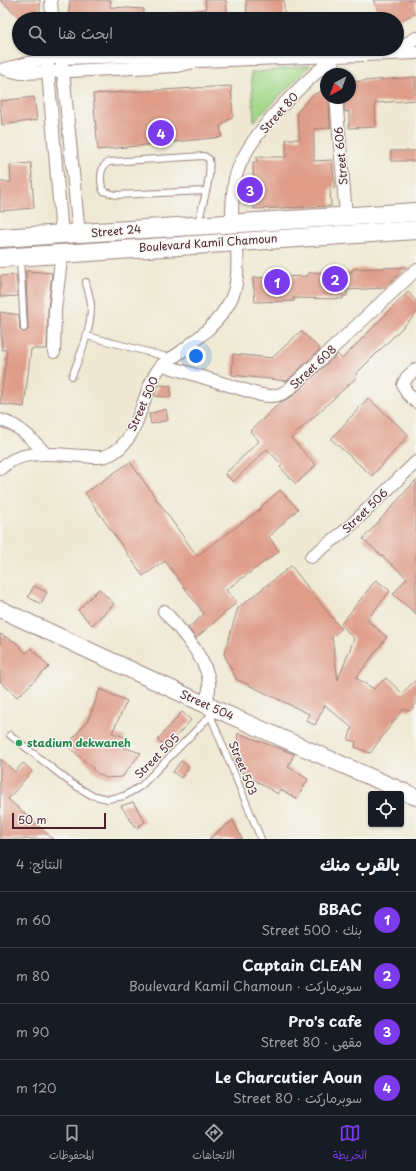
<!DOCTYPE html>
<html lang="ar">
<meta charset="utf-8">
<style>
:root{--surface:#171b24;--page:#20242c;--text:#f1f3f6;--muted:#9ea1a6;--line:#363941;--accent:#7c3aed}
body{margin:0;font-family:"Playpen Sans","Playpen Sans Arabic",sans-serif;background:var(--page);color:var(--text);direction:rtl}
.controls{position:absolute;right:12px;bottom:12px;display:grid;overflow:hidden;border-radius:4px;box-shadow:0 1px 3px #0004}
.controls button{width:36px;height:36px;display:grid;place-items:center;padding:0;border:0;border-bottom:1px solid var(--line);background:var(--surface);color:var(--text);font:20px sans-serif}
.compass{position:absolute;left:320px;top:68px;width:36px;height:36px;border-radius:50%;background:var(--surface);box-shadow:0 1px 3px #0004;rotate:221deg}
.scale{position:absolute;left:12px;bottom:10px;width:94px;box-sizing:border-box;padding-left:4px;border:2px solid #4a1f2b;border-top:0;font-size:11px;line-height:14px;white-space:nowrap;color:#4a1f2b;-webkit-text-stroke:3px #f6f6f2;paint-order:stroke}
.you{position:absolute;left:196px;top:356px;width:14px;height:14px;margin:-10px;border:3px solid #fff;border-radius:50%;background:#1a73e8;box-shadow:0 0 0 6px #1a73e833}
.badge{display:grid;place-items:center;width:26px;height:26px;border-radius:50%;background:var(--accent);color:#fff;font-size:13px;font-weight:700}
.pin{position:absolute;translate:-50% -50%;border:2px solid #fff;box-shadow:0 1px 4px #0006}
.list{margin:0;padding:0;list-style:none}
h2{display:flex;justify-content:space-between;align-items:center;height:52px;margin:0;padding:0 16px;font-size:17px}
h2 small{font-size:13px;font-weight:400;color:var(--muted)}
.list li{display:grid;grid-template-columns:26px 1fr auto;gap:12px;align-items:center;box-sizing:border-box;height:56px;padding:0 16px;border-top:1px solid var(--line)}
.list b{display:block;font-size:15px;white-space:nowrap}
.list p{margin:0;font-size:13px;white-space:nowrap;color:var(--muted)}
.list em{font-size:13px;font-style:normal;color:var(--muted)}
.icon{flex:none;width:22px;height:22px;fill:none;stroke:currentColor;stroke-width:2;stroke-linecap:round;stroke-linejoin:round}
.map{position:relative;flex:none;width:416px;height:839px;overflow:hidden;direction:ltr}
.search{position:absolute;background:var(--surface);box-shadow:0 1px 3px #0004;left:12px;right:12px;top:12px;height:44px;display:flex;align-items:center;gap:10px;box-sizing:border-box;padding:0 14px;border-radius:22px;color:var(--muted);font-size:15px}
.sheet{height:276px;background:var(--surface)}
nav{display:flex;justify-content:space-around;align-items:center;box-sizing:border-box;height:56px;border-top:1px solid var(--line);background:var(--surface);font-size:11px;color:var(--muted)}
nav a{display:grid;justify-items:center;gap:2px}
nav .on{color:var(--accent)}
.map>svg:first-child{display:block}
.green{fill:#a3d98b;stroke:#767c5b}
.building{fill:#df9d89}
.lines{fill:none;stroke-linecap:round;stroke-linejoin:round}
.service-casing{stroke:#9c847f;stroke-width:8}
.minor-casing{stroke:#9c847f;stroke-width:14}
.tertiary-casing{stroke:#9c847f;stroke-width:18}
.secondary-casing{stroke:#9c847f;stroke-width:20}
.service{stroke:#fff;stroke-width:6}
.minor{stroke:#fff;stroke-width:12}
.tertiary{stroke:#fff;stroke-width:16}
.secondary{stroke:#fff;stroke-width:18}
.leisure-dot{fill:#2e9e5b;stroke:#f6f6f2;stroke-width:1.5}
.labels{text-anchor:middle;stroke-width:3;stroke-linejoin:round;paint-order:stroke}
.street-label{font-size:11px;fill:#4a1f2b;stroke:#f6f6f2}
.leisure-label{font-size:11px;font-weight:bold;fill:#27864d;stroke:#f6f6f2;text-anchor:start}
</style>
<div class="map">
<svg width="416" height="839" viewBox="0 0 416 839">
<rect width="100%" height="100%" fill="#f6f6f2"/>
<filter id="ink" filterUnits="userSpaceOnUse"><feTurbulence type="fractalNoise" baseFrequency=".025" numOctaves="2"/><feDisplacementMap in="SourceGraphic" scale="8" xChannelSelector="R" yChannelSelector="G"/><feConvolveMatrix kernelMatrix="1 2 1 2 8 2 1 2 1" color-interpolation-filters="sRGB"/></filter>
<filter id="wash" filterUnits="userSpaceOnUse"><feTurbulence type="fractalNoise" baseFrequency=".012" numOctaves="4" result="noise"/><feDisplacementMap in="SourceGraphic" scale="16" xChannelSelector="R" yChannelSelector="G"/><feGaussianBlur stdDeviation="0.9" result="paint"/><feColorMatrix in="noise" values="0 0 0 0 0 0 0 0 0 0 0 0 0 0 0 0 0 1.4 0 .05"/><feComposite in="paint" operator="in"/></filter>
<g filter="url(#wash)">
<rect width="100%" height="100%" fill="#efe9d3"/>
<path class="green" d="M 311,65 L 254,121 L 251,73 Z"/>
<g id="blocks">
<g class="building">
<path d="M 0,0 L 40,0 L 40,19 L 22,19 Z"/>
<path d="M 70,0 L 111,0 L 110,7 L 144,9 L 143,19 L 68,19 Z"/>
<path d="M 205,0 L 226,0 L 228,19 L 174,19 L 174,12 L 206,9 Z"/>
<path d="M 246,0 L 284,0 L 284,19 L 247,19 Z"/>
<path d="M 373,0 L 416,0 L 416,13 L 397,22 L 397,19 L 383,19 Z"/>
<path d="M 416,77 L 416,100 L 375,103 L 376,127 L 349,128 L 349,111 L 345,112 L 344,98 L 350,98 L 350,82 Z"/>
<path d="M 231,86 L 233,116 L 220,126 L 222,137 L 98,150 L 93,94 Z"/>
<path d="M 326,89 L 326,98 L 329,98 L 330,128 L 314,129 L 314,161 L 332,160 L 335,188 L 330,189 L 331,206 L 254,209 L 253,162 L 257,162 L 256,157 L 286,157 L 286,139 L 300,139 L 297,112 L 313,95 Z"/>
<path d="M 34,97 L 37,120 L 2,125 L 0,101 Z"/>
<rect x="391" y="151" width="25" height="10"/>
<path d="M 31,163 L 34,208 L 0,211 L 0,182 L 11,182 L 10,165 Z"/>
<path d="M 407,267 L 384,288 L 347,290 L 347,296 L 343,296 L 343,299 L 293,298 L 294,301 L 255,302 L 253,278 L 308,276 L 308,273 L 352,272 L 352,269 Z"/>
<path d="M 26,271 L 52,273 L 48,310 L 47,349 L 31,349 L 24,407 L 0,404 L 7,350 L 2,350 L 0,312 L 19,315 L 20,330 L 24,332 L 28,330 Z"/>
<path d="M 16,275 L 18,296 L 0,297 L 0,276 Z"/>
<path d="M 408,292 L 416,301 L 416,314 L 356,374 L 358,376 L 291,438 L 316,465 L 296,484 L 280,467 L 282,465 L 267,449 L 233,482 L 225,474 L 259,441 L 250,431 L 281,402 L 293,396 L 337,354 L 342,359 Z"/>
<path d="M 301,331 L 320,349 L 287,381 L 232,375 L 233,354 L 272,358 Z"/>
<path d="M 159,385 L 171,386 L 171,397 L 154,396 Z"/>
<path d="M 368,398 L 409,435 L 372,476 L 331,439 Z"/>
<path d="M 166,409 L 168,420 L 151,424 L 149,414 Z"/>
<path d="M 130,462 L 197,556 L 262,508 L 261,507 L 280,490 L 298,509 L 269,537 L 279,551 L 226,590 L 237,602 L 196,638 L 188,628 L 204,614 L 171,569 L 165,561 L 143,576 L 85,493 Z"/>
<path d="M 416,480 L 416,614 L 393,594 L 407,578 L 363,539 Z"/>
<path d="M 291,566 L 341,629 L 332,637 L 338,680 L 354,639 L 341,624 L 376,580 L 390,591 L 367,620 L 387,637 L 356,678 L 374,689 L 386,678 L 402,693 L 416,680 L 416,704 L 410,711 L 403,709 L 370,753 L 355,747 L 356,742 L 348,740 L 352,728 L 325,705 L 315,725 L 306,721 L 309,714 L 236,679 L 224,654 L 238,608 Z"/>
<path d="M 34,586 L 47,592 L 41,604 L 28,597 Z"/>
<path d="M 99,589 L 114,604 L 92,625 L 78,610 Z"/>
<path d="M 0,634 L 17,643 L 26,653 L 31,648 L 49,667 L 17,697 L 0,681 Z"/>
<path d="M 100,689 L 127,701 L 112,733 L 125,737 L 122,747 L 141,753 L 122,777 L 106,778 L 97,773 L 92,769 L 93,768 L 67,746 L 88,720 Z"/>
<path d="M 182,712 L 191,720 L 167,746 L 157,740 Z"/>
<path d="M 238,733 L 294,754 L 288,767 L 308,779 L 297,799 L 280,789 L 278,794 L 238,770 L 235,763 Z"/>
<path d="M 0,759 L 15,772 L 23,763 L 32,771 L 8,799 L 53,839 L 0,839 Z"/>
<path d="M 181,761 L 189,767 L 181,778 L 173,772 Z"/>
<path d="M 133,802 L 145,822 L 136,828 L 121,806 Z"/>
<path d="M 233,820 L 242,839 L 209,839 Z"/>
</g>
</g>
</g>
<g filter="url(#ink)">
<use href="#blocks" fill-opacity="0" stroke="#9c847f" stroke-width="1"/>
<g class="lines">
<g class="service-casing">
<g id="service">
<path d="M 198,224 C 202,206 212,177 209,159 L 204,156 L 109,162 C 99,167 100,181 103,191 L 116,195 L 205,191"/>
<path d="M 20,258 L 24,328"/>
<path d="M 87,336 L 171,358"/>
<path d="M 72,376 C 81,353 91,331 91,306 C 91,298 87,289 86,282"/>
<path d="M 209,712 L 261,839"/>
<path d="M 10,735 L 71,783 L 91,795 L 108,799 L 124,796 L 141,786 L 211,715"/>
</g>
</g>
<g class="minor-casing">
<g id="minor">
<path d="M 51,0 L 52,19"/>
<path d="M 48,49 L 48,72 L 62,235"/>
<path d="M 59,49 L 63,71 L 79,234"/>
<path d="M 391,53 L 416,38"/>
<path d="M 332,55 L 333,74"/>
<path d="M 4,69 L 20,73 L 48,72 L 177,66 L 198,61 L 416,53"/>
<path d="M 5,69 L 47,58 L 61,58 L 175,55 L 195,60"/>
<path d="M 336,98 L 346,215"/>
<path d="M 232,222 C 232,208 232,193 235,179 C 245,137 299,87 332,59"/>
<path d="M 54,352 L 55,310 L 62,252"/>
<path d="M 163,365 L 261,395 C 273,397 279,396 288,390 L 416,270"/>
<path d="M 416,369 L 407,377 L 403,385 L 407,393 L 416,402"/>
<path d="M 0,420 C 19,425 31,438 45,453"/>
<path d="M 0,469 C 23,447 56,455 85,456 C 91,457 99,458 106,456 C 143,443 139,390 162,365 C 168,359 176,356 182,351 C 200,337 220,321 230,301 C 240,283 237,260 237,241"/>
<path d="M 311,557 L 346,530 L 416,462"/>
<path d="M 164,611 C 180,629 212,664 209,689 C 209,693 206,699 204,704"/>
</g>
</g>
<g class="tertiary-casing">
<path id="tertiary" d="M 0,609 L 204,704 L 416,797"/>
</g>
<g class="secondary-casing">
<g id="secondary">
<path d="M 0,238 L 416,212"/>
<path d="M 0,258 L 416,230"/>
</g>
</g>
<use href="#service" class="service"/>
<use href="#minor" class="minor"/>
<use href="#tertiary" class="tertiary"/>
<use href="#secondary" class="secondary"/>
</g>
</g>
<circle class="leisure-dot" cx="19" cy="743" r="4"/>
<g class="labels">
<g class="street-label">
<text transform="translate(279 113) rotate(-48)" y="4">Street 80</text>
<text transform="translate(341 156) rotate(-95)" y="4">Street 606</text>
<text transform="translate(116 231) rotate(-5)" y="4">Street 24</text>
<text transform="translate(208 243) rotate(-4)" y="4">Boulevard Kamil Chamoun</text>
<text transform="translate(313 367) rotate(-43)" y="4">Street 608</text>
<text transform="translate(143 404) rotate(-66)" y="4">Street 500</text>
<text transform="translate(365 511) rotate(-44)" y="4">Street 506</text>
<text transform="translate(207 705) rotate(24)" y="4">Street 504</text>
<text transform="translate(157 756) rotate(-45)" y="4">Street 505</text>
<text transform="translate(243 768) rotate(68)" y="4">Street 503</text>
</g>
<g class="leisure-label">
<text x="27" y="747">stadium dekwaneh</text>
</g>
</g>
</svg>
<div class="controls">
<button><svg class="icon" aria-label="locate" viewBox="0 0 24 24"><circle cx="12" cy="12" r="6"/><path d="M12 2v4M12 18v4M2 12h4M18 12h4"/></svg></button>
</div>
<svg class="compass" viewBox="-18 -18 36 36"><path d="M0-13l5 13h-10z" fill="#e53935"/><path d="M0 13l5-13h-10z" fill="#9ea1a6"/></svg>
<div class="scale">50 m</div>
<div class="you"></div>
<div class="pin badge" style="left:277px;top:282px">1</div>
<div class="pin badge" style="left:335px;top:279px">2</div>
<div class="pin badge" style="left:250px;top:190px">3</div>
<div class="pin badge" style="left:161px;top:133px">4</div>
<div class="search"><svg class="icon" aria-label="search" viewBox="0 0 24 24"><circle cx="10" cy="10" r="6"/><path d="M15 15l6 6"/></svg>ابحث هنا</div>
</div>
<section class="sheet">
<h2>بالقرب منك<small>النتائج: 4</small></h2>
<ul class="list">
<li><span class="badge">1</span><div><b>BBAC</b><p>بنك · Street 500</p></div><em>60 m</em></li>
<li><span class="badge">2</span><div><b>Captain CLEAN</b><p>سوبرماركت · Boulevard Kamil Chamoun</p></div><em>80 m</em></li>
<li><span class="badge">3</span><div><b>Pro's cafe</b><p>مقهى · Street 80</p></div><em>90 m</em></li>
<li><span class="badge">4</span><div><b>Le Charcutier Aoun</b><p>سوبرماركت · Street 80</p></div><em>120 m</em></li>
</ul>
</section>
<nav>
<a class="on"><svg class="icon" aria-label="map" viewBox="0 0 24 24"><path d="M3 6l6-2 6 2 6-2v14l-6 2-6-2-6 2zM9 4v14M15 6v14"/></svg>الخريطة</a>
<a><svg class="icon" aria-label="directions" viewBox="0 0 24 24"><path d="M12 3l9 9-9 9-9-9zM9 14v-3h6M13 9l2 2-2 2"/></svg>الاتجاهات</a>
<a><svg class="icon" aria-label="saved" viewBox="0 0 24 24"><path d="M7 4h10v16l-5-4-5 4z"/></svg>المحفوظات</a>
</nav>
